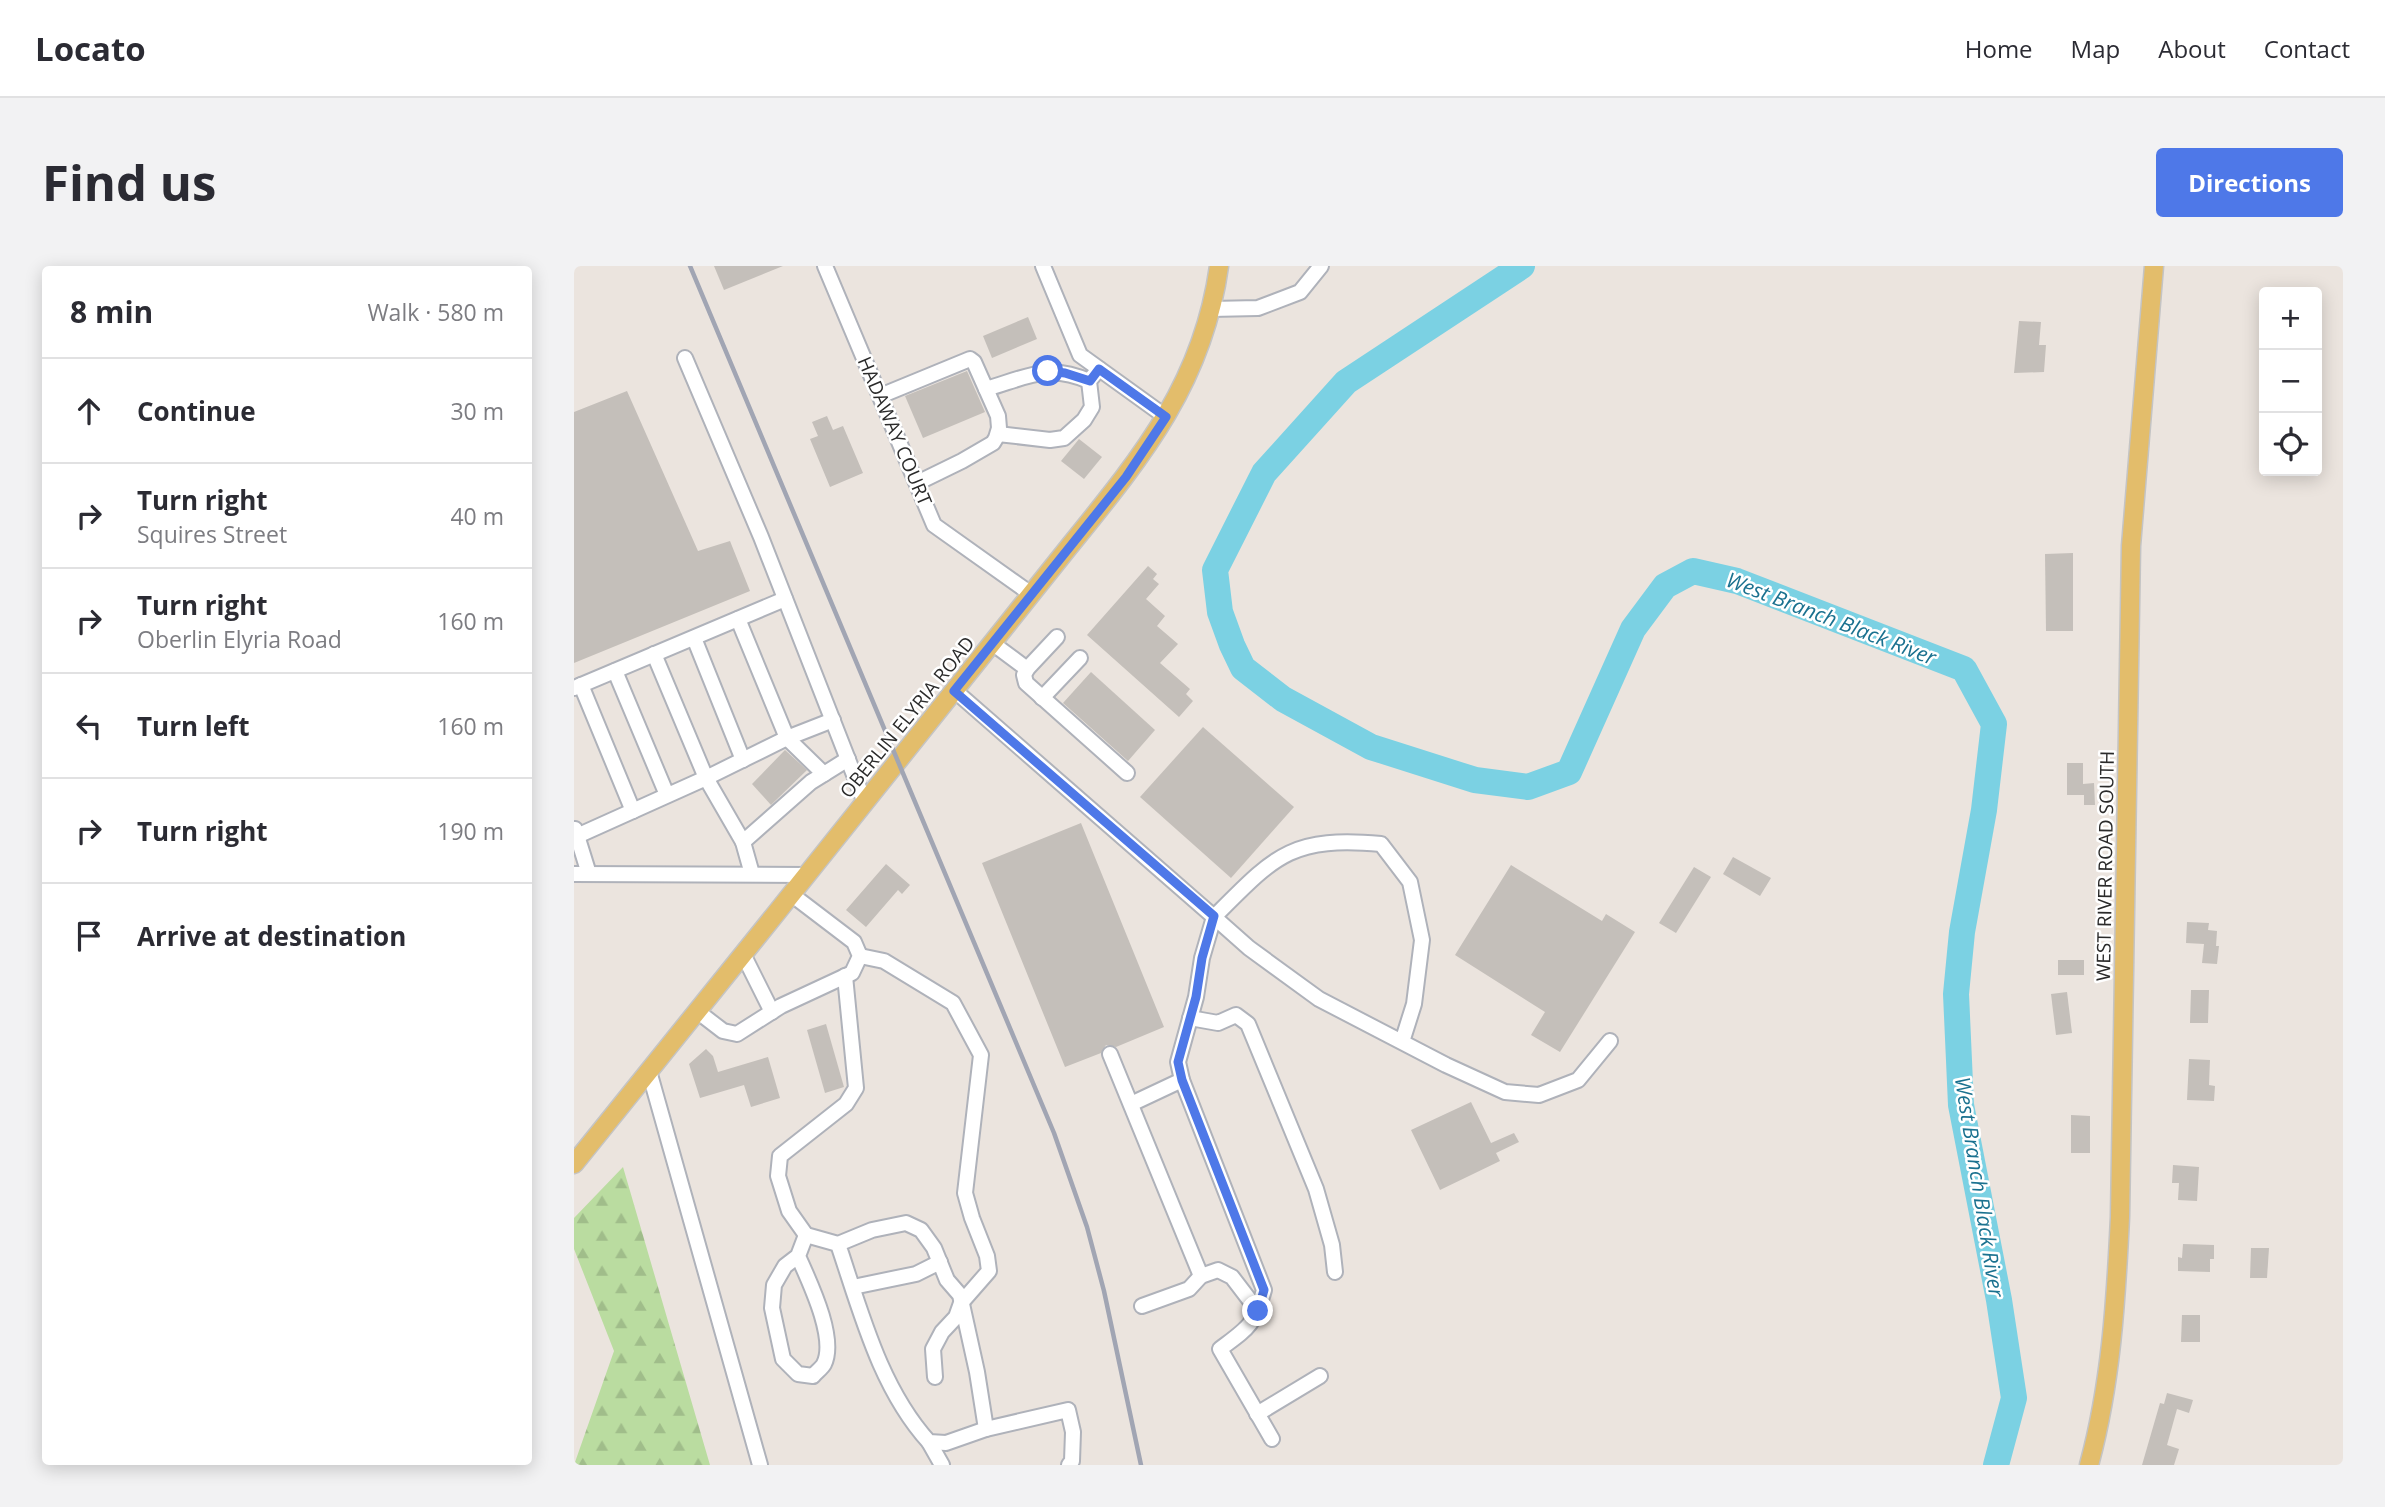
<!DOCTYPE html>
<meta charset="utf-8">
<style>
:root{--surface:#fff;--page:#f2f2f3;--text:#2b2b33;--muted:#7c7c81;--line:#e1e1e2;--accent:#4e78e8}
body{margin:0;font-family:"Open Sans",sans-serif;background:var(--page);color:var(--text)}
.controls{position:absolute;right:21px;top:21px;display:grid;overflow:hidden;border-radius:7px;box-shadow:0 4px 18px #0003}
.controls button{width:63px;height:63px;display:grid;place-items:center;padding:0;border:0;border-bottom:2px solid var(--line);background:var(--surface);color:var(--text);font:35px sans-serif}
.stop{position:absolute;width:21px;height:21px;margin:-16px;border:5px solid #4e78e8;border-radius:50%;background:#fff}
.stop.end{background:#4e78e8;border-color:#fff;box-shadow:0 2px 7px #0008}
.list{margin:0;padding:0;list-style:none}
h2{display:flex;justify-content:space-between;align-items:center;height:91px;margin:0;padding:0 28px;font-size:30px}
h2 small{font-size:23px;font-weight:400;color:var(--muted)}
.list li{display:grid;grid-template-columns:46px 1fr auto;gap:21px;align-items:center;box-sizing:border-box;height:105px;padding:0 28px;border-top:2px solid var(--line)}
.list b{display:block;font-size:26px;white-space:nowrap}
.list p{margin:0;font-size:23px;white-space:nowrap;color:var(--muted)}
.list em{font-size:23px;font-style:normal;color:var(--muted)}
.icon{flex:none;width:38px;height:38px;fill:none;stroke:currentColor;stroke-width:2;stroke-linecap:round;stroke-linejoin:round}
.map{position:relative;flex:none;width:1769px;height:1199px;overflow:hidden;border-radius:7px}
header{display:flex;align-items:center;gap:42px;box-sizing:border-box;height:98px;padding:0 35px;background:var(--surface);border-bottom:2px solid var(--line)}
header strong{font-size:33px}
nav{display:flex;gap:38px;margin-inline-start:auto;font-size:24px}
.intro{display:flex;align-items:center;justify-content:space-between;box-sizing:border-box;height:168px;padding:0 42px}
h1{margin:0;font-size:49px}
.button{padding:18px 32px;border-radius:7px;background:var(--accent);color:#fff;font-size:24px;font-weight:700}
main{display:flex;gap:42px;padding:0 42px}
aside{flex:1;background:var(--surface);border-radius:7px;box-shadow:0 4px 18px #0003}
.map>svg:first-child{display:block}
.forest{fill:url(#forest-firs)}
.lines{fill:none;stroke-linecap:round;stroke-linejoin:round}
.river{stroke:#7bd1e3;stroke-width:26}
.building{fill:#c4bfba}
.minor-casing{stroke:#afb2ba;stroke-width:18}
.major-casing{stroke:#c4c4c4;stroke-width:21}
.minor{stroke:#fff;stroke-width:14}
.major{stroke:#e3bd6b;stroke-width:18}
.rail{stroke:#a1a5b3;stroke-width:4.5}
.route{stroke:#4e78e8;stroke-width:9}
.labels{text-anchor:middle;stroke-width:5;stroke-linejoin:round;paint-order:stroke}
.street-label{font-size:19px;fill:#2b2b2b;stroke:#fff}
.water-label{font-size:21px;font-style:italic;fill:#1a718f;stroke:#fff}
</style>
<header>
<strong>Locato</strong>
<nav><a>Home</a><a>Map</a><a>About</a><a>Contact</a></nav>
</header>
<div class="intro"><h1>Find us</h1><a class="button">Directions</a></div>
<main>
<aside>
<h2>8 min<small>Walk · 580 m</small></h2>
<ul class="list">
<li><svg class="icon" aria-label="ahead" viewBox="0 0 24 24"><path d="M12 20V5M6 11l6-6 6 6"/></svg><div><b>Continue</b></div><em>30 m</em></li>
<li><svg class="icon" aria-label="right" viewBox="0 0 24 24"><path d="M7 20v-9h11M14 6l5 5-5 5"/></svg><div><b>Turn right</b><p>Squires Street</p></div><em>40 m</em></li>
<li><svg class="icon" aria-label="right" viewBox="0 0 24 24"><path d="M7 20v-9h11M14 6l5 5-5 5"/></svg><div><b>Turn right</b><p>Oberlin Elyria Road</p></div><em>160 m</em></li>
<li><svg class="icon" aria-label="left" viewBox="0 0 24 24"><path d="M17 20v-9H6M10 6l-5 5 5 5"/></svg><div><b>Turn left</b></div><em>160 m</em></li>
<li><svg class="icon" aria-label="right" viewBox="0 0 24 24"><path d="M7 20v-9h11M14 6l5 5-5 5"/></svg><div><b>Turn right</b></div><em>190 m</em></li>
<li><svg class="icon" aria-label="arrive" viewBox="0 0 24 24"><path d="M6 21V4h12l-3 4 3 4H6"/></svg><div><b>Arrive at destination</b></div></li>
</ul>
</aside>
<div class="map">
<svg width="1769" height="1199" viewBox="0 0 1769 1199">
<defs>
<pattern id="forest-firs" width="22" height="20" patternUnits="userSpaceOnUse" patternTransform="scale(1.75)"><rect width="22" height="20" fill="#badca0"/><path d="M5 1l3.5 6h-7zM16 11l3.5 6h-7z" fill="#a0bd8a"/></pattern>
</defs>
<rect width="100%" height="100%" fill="#ebe4de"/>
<path class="forest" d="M 49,901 L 136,1199 L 0,1199 L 40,1085 L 0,983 L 0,952 Z"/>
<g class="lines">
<path class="river" d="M 948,0 L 772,116 L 690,207 L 641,304 L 646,346 L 658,379 L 669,402 L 709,433 L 797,481 L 901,514 L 954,521 L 995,506 L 1059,363 L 1091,320 L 1119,305 L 1163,315 L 1390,403 L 1420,458 L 1410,544 L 1388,666 L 1382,728 L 1387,839 L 1425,1034 L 1440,1132 L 1422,1199"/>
</g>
<g class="building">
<path d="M 140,0 L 209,0 L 150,24 Z"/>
<path d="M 454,51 L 463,73 L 418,92 L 409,70 Z"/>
<path d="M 1445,55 L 1467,56 L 1465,79 L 1472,79 L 1470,106 L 1440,107 Z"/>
<path d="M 393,105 L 411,146 L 349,172 L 331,130 Z"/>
<path d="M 53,125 L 124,285 L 156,275 L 176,325 L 0,397 L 0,146 Z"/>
<path d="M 253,150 L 259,164 L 269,160 L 289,207 L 256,221 L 236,173 L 244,170 L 238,156 Z"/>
<path d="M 505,173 L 528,191 L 510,213 L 487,195 Z"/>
<path d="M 1499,287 L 1499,365 L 1472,365 L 1471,288 Z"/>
<path d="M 574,300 L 583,308 L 579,313 L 585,318 L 572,333 L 591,350 L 583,360 L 604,378 L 586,397 L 616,423 L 612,428 L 619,435 L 605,451 L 513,369 Z"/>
<path d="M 517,406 L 581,464 L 554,495 L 489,437 Z"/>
<path d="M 629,461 L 720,541 L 657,612 L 566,531 Z"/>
<path d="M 211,484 L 233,504 L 197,539 L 178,518 Z"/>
<path d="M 1493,497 L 1509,497 L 1509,518 L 1520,517 L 1521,539 L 1510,539 L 1510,529 L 1493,529 Z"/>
<path d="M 507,557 L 590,761 L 542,781 L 532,779 L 527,787 L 491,801 L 408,597 Z"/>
<path d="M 1159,591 L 1197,612 L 1186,630 L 1149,608 Z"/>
<path d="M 312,598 L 336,619 L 328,628 L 324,624 L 292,661 L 272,644 Z"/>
<path d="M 937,599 L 1028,655 L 1032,648 L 1061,666 L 986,786 L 957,769 L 971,746 L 881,689 Z"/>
<path d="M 1120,601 L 1137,611 L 1102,667 L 1085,657 Z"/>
<path d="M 1613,656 L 1635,657 L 1634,664 L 1643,665 L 1642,680 L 1645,680 L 1643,698 L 1628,697 L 1630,678 L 1612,677 Z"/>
<rect x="1484" y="694" width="26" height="15"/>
<path d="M 1617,724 L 1635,724 L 1634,757 L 1616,757 Z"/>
<path d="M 1493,726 L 1498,767 L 1482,769 L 1477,728 Z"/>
<path d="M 252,758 L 270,821 L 251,827 L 233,764 Z"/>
<path d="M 132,783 L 139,790 L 144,806 L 194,791 L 206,832 L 177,841 L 170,819 L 126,832 L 115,798 Z"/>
<path d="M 1615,793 L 1636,794 L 1635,819 L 1641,820 L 1640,835 L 1613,834 Z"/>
<path d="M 897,836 L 917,877 L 940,867 L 945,876 L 922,887 L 926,895 L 866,924 L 837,864 Z"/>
<path d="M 1497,849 L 1516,850 L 1516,887 L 1497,887 Z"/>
<path d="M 1599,899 L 1625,901 L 1623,935 L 1604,934 L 1605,917 L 1598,917 Z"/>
<path d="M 1609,978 L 1640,979 L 1640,993 L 1636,993 L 1636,1006 L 1604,1005 L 1604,991 L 1608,992 Z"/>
<path d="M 1677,982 L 1695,982 L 1693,1012 L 1676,1012 Z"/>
<path d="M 1608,1049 L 1626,1049 L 1626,1076 L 1607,1076 Z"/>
<path d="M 1593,1127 L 1619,1134 L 1615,1147 L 1603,1143 L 1593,1179 L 1605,1183 L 1600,1199 L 1568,1199 L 1586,1137 L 1590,1138 Z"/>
</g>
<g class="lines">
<g class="minor-casing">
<g id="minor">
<path d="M 251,0 L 360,259 L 457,328"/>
<path d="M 469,0 L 506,89 L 592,151"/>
<path d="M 637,43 L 684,42 L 726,26 L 747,0"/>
<path d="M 111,92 L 187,271 L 291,537"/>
<path d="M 412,123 C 453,111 474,97 515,115"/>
<path d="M 306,130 L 396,93 L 400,96 L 424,150 L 425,162 L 422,172 L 419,177 L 388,195 L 343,217"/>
<path d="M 424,168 L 476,174 L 490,172 L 510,154 L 518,141 L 515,115 L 525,103"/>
<path d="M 164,353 L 213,472 L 250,508"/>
<path d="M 120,372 L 169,494"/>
<path d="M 418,377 L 453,403 L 450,409 L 452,417 L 553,507"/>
<path d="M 80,388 L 132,512 L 169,576"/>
<path d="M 453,403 L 483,371"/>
<path d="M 41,405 L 93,529"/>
<path d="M 7,419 L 59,545"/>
<path d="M 0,422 L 211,333"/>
<path d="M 380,424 L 640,651 L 628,692 L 622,731 L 604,796 L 608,814 L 690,1024 C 680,1060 674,1062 646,1083 L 698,1173"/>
<path d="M 468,432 L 506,392"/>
<path d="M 1,563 L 15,608"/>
<path d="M 3,570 L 132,512 L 213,472 L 259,454"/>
<path d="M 0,608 L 233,609"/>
<path d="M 178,608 L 169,576 L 237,516 L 274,493"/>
<path d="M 169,688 L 198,746"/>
<path d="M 286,690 L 310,695 L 379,737 L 407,789 L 391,927 L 398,952 L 413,990 L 415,1005 L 387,1037 L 382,1051 L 368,1066 L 359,1083 L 361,1111"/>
<path d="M 123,745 L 149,765 L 163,768 L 207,740 L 278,707 L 286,690 L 280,676 L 217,628"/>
<path d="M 616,752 L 644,757 L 662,749 L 674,758 L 742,923 L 758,979 L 761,1006"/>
<path d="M 828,776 L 840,738 L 848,674 L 836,616 L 807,578 C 716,570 701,590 640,651 L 675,682 L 745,733 L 872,799 L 931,826 L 965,829 L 1004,814 L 1036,775"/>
<path d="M 536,788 L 627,1010"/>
<path d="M 75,805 L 186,1199"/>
<path d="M 557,838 L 608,814"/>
<path d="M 264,978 C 287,1046 306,1122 355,1176 L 372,1177 L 412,1163 L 403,1106 L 386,1029 L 373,1014 L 360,982 L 347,964 L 332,957 L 298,964 L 264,978 L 232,969 L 215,945 L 204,910 L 206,890 L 272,838 L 282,822 L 271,710"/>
<path d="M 224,990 C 235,1015 263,1072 250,1098 C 248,1102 242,1106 239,1110 L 224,1108 L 209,1093 L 198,1042 L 200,1019 L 211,1000 L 224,990 L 232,969"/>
<path d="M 279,1021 L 342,1008 L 366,996"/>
<path d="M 568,1040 L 615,1023 L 627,1010 L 644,1004 L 658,1011 L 684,1045"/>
<path d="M 683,1148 L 746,1110"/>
<path d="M 412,1163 L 494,1144 L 499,1166 L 498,1195 L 495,1199"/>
<path d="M 355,1176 L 368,1199"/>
</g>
</g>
<g class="major-casing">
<g id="major">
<path d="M 0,898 C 126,741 254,584 379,426 C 417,378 456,330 494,282 C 566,193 629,118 645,0"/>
<path d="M 1515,1199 C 1537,1118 1542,1035 1546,951 L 1557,280 L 1580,0"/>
</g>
</g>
<use href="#minor" class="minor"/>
<use href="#major" class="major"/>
<path class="rail" d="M 116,0 L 480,867 L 513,961 L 530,1025 L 567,1199"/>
</g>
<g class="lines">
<path class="route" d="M 474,105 L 491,107 L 516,115 L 525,103 L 592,151 L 552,211 L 380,425 L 640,650 L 628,692 L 622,731 L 604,796 L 608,814 L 690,1024 L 684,1045"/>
</g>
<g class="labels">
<g class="street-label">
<text transform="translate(321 165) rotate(67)" y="7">HADAWAY COURT</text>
<text transform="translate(333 451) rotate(-51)" y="7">OBERLIN ELYRIA ROAD</text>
<text transform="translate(1531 600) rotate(-89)" y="7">WEST RIVER ROAD SOUTH</text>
</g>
<g class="water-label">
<text transform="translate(1257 353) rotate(21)" y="7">West Branch Black River</text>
<text transform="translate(1405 921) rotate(81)" y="7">West Branch Black River</text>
</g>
</g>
</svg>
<div class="controls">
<button>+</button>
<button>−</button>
<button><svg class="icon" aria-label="locate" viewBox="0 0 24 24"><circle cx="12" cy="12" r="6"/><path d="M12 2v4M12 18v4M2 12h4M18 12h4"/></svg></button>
</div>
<div class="stop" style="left:474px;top:105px"></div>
<div class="stop end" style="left:684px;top:1045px"></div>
</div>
</main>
